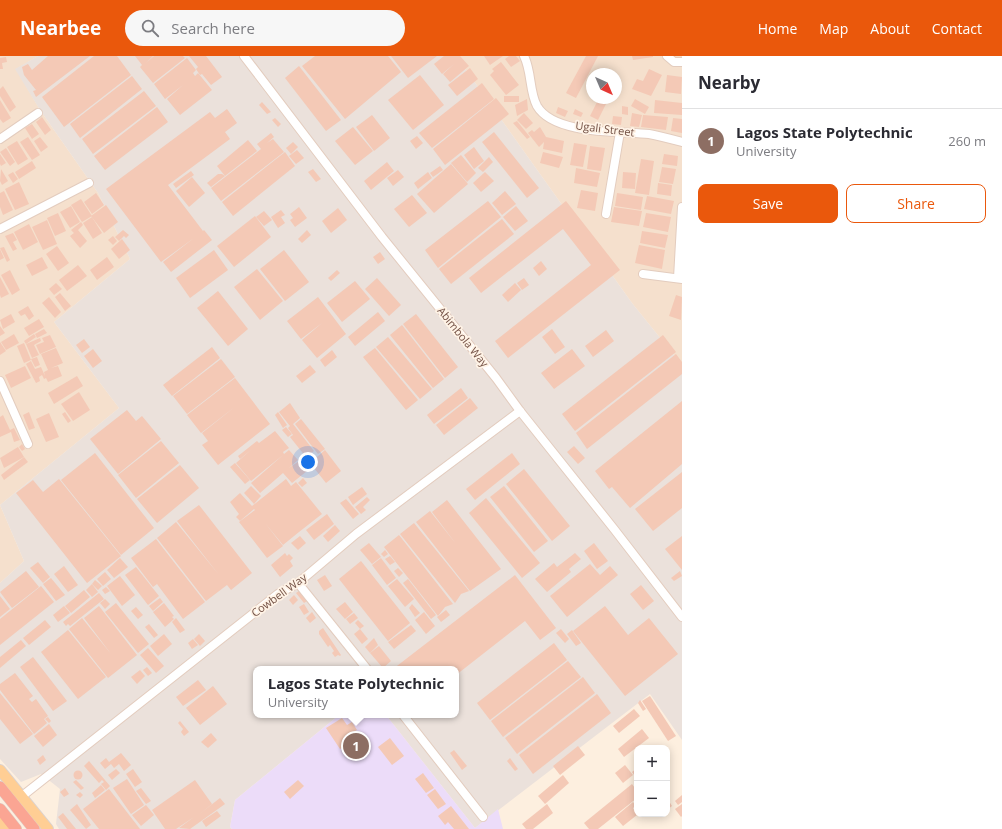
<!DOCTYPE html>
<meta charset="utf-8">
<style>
:root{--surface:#fff;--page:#f7f7f7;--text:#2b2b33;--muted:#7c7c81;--line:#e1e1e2;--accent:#ea580c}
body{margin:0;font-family:"Open Sans",sans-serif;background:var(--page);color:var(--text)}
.controls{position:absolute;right:12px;bottom:12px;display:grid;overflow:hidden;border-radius:8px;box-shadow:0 2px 10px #0003}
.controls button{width:36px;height:36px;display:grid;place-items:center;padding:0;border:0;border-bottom:1px solid var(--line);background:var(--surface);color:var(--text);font:20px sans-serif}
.compass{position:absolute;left:586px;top:12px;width:36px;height:36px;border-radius:50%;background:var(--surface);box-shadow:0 2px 10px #0003;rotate:136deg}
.you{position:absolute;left:308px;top:406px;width:14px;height:14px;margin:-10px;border:3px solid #fff;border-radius:50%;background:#1a73e8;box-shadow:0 0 0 6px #1a73e833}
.badge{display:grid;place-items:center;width:26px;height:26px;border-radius:50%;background:var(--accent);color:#fff;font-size:13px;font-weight:700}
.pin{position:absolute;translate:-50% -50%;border:2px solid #fff;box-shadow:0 1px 4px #0006}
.popup{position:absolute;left:253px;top:610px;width:206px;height:52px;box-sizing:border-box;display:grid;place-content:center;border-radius:8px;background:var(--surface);filter:drop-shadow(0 1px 3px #0005);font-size:13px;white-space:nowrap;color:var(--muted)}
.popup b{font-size:15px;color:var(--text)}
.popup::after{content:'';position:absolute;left:50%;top:100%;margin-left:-8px;border:8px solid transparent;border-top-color:var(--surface)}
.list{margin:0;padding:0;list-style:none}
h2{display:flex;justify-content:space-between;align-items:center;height:52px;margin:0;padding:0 16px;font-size:17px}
h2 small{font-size:13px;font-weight:400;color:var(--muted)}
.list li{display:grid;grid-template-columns:26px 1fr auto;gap:12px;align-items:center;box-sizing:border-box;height:64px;padding:0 16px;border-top:1px solid var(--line)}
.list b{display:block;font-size:15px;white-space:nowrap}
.list p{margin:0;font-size:13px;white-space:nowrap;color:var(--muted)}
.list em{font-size:13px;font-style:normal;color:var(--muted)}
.actions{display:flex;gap:8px;padding:12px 16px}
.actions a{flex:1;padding:9px 0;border:1px solid var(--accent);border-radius:8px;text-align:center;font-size:14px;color:var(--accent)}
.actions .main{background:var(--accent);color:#fff}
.icon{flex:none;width:22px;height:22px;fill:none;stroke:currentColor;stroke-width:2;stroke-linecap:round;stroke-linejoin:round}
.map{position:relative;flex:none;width:682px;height:773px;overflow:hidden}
header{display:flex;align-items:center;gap:24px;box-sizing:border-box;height:56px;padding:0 20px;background:var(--accent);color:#fff}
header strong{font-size:19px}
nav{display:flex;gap:22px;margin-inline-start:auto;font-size:14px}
.search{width:280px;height:36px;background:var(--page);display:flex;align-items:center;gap:10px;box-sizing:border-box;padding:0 14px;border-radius:22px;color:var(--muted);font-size:15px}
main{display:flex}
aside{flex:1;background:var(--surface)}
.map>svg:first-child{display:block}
.residential{fill:#f5e0cd;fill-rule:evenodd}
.industrial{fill:#ebe1db}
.education{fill:#ecdcf9}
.building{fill:#f4c9b6}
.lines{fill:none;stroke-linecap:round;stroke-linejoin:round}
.minor-casing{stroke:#e3ccbe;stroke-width:10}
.major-casing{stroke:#dbd2cf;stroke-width:12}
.highway-casing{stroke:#dbd2cf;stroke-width:12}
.minor{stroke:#fff;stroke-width:8}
.major{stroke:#ffce94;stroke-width:10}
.highway{stroke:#fba593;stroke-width:11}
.labels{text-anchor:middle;stroke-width:3.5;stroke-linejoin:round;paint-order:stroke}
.street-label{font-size:11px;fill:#745246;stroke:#fff3e6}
</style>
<header>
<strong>Nearbee</strong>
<div class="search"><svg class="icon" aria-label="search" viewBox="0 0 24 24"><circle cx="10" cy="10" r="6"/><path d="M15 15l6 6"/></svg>Search here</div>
<nav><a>Home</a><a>Map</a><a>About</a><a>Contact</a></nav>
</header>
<main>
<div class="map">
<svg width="682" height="773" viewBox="0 0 682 773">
<rect width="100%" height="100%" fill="#fdefdf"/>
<g class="residential">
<path d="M 0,0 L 38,0 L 16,13 L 40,54 L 98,137 L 130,203 L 54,266 L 119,352 L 0,449 L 24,505 L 0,527 Z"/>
<path d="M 456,0 L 682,0 L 682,309 L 632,247 ZM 592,18 L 616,18 L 616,42 L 592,42 Z"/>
</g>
<path class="industrial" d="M 38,0 L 456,0 L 632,247 L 682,309 L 682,684 L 650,638 L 475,772 L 386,659 L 456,659 L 456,613 L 256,613 L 256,659 L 339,659 L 235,744 L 230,771 L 232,773 L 59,773 L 56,768 L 60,733 L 41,718 L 21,726 L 0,703 L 0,527 L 24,505 L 0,449 L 119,352 L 54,266 L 130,203 L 98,137 L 40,54 L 15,13 Z"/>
<path class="education" d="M 339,659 L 386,659 L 475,772 L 498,753 L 503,773 L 232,773 L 230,771 L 235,744 Z"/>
<g class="building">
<path d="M 48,0 L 90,0 L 36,41 L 33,35 L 36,34 L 24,19 L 22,11 L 28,8 L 32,14 Z"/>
<path d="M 94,0 L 117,0 L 131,19 L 64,71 L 42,41 Z"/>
<path d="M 135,0 L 153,0 L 146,7 L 154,0 L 183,0 L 185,2 L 153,27 L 140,11 L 142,9 Z"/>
<path d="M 189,0 L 206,0 L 222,21 L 211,29 L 202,18 L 200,19 L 196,13 L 198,11 Z"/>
<path d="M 315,0 L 388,0 L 401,16 L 345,63 L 302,10 Z"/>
<path d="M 391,0 L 437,0 L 408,22 Z"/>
<path d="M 444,0 L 460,0 L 469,10 L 450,26 L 443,18 L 454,8 L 442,18 L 434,8 Z"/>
<path d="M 484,0 L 503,0 L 490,9 Z"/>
<path d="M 509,0 L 516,0 L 520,5 L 511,11 L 505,3 Z"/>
<path d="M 586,0 L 598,0 L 576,42 L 566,37 Z"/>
<path d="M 632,0 L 653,0 L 653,1 L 633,4 Z"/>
<path d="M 6,1 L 7,6 L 2,7 L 3,13 L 0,13 L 0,2 Z"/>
<path d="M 187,2 L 196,14 L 193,17 L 195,20 L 198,17 L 212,34 L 180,59 L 167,43 L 183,29 L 165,43 L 154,28 Z"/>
<path d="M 501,6 L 519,29 L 506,39 L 490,19 L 494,15 L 492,13 Z"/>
<path d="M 299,10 L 341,64 L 326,75 L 285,22 Z"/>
<path d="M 470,12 L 478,23 L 457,40 L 448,29 Z"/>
<path d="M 649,13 L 662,19 L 651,40 L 632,33 L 637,23 L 643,25 Z"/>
<path d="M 420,19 L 444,49 L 413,74 L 388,44 Z"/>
<path d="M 667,19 L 682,21 L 681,38 L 665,36 Z"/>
<path d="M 132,20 L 142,33 L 80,82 L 70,68 Z"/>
<path d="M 482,27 L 494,43 L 432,92 L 419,77 Z"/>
<path d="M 3,30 L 16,51 L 10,56 L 0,40 L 0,33 Z"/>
<path d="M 144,35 L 156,50 L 93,98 L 82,83 Z"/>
<rect x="504" y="40" width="15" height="6"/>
<path d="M 496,42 L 509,58 L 445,109 L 433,93 Z"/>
<path d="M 599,42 L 609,42 L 598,64 L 590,60 Z"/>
<path d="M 527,43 L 528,54 L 517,60 L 515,49 Z"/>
<path d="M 635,43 L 649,51 L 645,58 L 631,50 Z"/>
<path d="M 0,44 L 11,62 L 3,67 L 0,63 Z"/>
<path d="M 655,44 L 682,47 L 682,59 L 654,57 Z"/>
<path d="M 262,46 L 271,56 L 267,58 L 259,49 Z"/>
<path d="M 622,50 L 628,51 L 628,59 L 622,58 Z"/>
<path d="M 157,51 L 168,66 L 105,114 L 94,100 Z"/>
<path d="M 558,51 L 568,55 L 565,61 L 556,57 Z"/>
<path d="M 227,53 L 237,67 L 225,76 L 230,83 L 168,129 L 203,175 L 204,174 L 212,184 L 171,216 L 163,206 L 194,182 L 161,206 L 106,133 L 210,56 L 215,62 Z"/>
<path d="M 575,53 L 583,57 L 581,61 L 573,58 Z"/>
<path d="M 524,57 L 533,67 L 526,73 L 517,64 Z"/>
<path d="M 632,57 L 642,59 L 639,71 L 630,70 Z"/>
<path d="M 372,59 L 390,82 L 374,95 L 356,71 Z"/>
<path d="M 643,59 L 668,61 L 666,74 L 641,71 Z"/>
<path d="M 613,60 L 622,61 L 621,69 L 612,68 Z"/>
<path d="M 42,61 L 51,74 L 45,79 L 36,66 Z"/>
<path d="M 275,62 L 281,68 L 278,71 L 272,64 Z"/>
<path d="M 673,62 L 682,63 L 682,77 L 671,75 Z"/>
<path d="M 517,65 L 530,81 L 527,83 L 513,67 Z"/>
<path d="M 32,68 L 39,78 L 32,83 L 25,72 Z"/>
<path d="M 353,71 L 373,95 L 355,109 L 335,85 Z"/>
<path d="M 540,71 L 546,81 L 564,85 L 562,97 L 543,93 L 544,86 L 539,91 L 528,77 L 532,74 L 534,76 Z"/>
<path d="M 494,76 L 539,132 L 527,142 L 482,86 Z"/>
<path d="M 271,77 L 274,81 L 267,87 L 273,83 L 284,96 L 221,145 L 211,132 L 261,93 L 257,88 Z"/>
<path d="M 417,80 L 423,87 L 416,93 L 410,85 Z"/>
<path d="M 28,81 L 40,99 L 32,104 L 20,86 Z"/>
<path d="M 40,81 L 48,91 L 41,96 L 34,85 Z"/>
<path d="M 248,84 L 257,95 L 225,120 L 217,110 Z"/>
<path d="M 17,85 L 28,103 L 18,109 L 7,91 Z"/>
<path d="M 293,86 L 298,91 L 291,98 L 286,92 Z"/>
<path d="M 574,87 L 587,89 L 583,111 L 570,109 Z"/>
<path d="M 590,90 L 605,92 L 601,115 L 587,113 Z"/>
<path d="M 474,91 L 484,105 L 474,113 L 464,99 Z"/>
<path d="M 6,92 L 15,106 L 10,110 L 0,96 Z"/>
<path d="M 297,94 L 304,102 L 296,108 L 289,100 Z"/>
<path d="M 285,96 L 295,110 L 233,160 L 222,146 Z"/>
<path d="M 543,96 L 563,101 L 559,112 L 540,107 Z"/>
<path d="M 0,98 L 6,107 L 1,110 L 0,108 Z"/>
<path d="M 664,98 L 678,100 L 677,110 L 662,108 Z"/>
<path d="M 461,99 L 476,117 L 467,126 L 451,107 Z"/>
<path d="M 489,101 L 493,106 L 483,116 L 478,112 Z"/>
<path d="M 641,103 L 654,105 L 649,139 L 635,137 Z"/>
<path d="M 32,105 L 36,112 L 19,123 L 15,116 Z"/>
<path d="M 387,106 L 394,115 L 371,134 L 364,125 Z"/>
<path d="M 451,108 L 468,128 L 434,157 L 417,138 Z"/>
<path d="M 440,110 L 443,114 L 433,121 L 430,117 Z"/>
<path d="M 662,111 L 676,113 L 673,128 L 659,126 Z"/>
<path d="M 576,112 L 600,117 L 597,131 L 574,127 Z"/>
<path d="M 1,113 L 8,125 L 2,129 L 0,125 Z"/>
<path d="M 313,113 L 321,123 L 316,126 L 308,116 Z"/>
<path d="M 398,114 L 404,121 L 393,130 L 387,122 Z"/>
<path d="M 191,115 L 194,119 L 176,132 L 173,128 Z"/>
<path d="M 13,116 L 18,123 L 13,127 L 8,119 Z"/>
<path d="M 428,116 L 432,122 L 418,133 L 414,127 Z"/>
<path d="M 485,116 L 494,125 L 481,136 L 473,127 Z"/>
<path d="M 623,116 L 636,117 L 635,133 L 622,132 Z"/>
<path d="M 218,118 L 222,118 L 225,120 L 211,131 L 207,127 Z"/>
<path d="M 192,121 L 205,137 L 189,151 L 176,135 Z"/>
<path d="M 19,126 L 29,148 L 15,154 L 5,133 Z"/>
<path d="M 658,127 L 672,129 L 671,140 L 657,138 Z"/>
<path d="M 581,134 L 598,137 L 595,155 L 577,152 Z"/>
<path d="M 4,135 L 13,154 L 3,159 L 0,151 L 0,137 Z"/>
<path d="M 505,135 L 516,148 L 502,159 L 492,147 Z"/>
<path d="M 96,137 L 104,149 L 92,158 L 84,146 Z"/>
<path d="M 617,137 L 643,141 L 641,154 L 615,150 Z"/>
<path d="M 412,139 L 427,157 L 409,171 L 394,153 Z"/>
<path d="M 647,140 L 674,145 L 671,158 L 644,153 Z"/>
<path d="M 81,143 L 92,160 L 82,166 L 71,149 Z"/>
<path d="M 488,145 L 501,161 L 438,212 L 425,194 Z"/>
<path d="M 566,145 L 620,214 L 508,302 L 495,285 L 591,209 L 563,173 L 481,237 L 469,222 Z"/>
<path d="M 106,149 L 118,166 L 104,177 L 91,160 Z"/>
<path d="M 71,150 L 80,166 L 70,172 L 60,156 Z"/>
<path d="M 516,150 L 528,165 L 515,175 L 503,161 Z"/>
<path d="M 299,151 L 307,162 L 295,171 L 290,164 L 293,162 L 290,158 Z"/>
<path d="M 614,151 L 642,155 L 639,170 L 611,166 Z"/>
<path d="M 338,152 L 347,164 L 331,177 L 322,165 Z"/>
<path d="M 281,154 L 285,159 L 281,161 L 285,167 L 278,172 L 271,161 Z"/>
<path d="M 264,155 L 272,164 L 264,170 L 256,161 Z"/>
<path d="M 58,157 L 66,175 L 55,180 L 47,162 Z"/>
<path d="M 646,157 L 671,161 L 668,176 L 643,171 Z"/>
<path d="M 255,160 L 271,181 L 234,211 L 217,190 Z"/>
<path d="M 92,161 L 102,177 L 93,183 L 83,167 Z"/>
<path d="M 502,163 L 514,178 L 451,228 L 439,213 Z"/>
<path d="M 47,164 L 57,188 L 43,194 L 32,171 Z"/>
<path d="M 81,166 L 83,169 L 78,174 L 87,185 L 80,192 L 70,180 L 74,177 L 71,174 Z"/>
<path d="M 29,168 L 38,186 L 23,194 L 14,176 Z"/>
<path d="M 123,174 L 129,179 L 126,182 L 124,180 L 119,185 L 115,181 Z"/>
<path d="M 307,174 L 311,179 L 302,187 L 298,183 Z"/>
<path d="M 642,175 L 668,179 L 665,192 L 640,187 Z"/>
<path d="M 13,177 L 17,184 L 13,186 L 17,193 L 13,195 L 5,180 Z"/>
<path d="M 113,180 L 117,185 L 113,189 L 108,184 Z"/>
<path d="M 122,183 L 130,194 L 119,203 L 111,193 Z"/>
<path d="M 639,189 L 665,194 L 662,213 L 635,207 Z"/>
<path d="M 57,190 L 69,207 L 58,215 L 46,198 Z"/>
<path d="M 4,191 L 10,204 L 7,206 L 0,192 Z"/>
<path d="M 0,193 L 4,202 L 0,204 Z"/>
<path d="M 214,194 L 228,214 L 190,242 L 176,222 Z"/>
<path d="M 284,194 L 309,226 L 285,245 L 260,213 Z"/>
<path d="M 380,196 L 385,203 L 378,208 L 373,201 Z"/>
<path d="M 42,201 L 48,212 L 32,220 L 26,209 Z"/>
<path d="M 107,201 L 114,211 L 97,224 L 90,214 Z"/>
<path d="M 541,205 L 547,213 L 539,220 L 533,212 Z"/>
<path d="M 78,209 L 87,220 L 67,235 L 59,224 Z"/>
<path d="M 257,213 L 283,245 L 260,264 L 234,231 Z"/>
<path d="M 10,214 L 20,234 L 12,239 L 1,219 Z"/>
<path d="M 337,214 L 340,217 L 331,225 L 328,222 Z"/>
<path d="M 0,221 L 9,238 L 1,242 L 0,239 Z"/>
<path d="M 377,222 L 401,249 L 389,260 L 365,233 Z"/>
<path d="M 524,222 L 529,229 L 522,234 L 517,227 Z"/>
<path d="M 355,225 L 370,243 L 342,266 L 327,247 Z"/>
<path d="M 56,227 L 62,233 L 54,239 L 49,233 Z"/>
<path d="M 515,227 L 521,234 L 508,246 L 502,239 Z"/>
<path d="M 218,235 L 248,273 L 228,290 L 197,252 Z"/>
<path d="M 60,237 L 71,250 L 65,255 L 55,241 Z"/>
<path d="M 676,239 L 682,241 L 681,264 L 669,260 Z"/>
<path d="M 49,241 L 61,256 L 55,262 L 42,247 Z"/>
<path d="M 318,241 L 346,278 L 317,302 L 302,284 L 322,267 L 301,283 L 287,265 Z"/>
<path d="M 28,250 L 34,260 L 29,264 L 25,258 L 21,260 L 18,256 Z"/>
<path d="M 378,256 L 385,265 L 355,290 L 348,281 Z"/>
<path d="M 11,258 L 15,266 L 3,273 L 0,264 Z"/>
<path d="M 416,258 L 458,311 L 445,322 L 403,268 Z"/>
<path d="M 39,263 L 44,271 L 29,280 L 24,272 Z"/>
<path d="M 402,269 L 444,323 L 433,332 L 390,279 Z"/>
<path d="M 0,270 L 5,277 L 0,280 Z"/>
<path d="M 44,273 L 47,277 L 37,282 L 35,278 Z"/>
<path d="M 552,273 L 565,291 L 555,298 L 542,281 Z"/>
<path d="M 606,274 L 614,285 L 593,301 L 585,290 Z"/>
<path d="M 14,278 L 19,287 L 6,294 L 1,286 Z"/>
<path d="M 34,278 L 36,281 L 26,288 L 24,285 Z"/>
<path d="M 50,279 L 56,291 L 40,298 L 36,289 L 44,286 L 42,282 Z"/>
<path d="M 663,279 L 676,296 L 575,375 L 562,358 Z"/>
<path d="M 388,281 L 432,333 L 420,343 L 376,291 Z"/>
<path d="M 40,282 L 41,285 L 34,289 L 39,299 L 32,302 L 26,288 Z"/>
<path d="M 84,283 L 90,291 L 82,297 L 76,289 Z"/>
<path d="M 0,286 L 6,295 L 0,299 Z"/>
<path d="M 24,287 L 31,304 L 24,307 L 17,290 Z"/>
<path d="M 212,291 L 220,302 L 172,340 L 163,329 Z"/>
<path d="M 56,292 L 63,307 L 51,312 L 58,310 L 62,320 L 48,326 L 46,322 L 44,323 L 42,319 L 39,321 L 40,325 L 36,327 L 26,308 L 31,305 L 35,313 L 41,311 L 45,320 L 44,316 L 48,314 L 41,298 Z"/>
<path d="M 375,292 L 418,344 L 406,354 L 363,301 Z"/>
<path d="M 93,293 L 102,305 L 93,312 L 84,300 Z"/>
<path d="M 572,293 L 585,310 L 554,333 L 541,317 Z"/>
<path d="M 332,294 L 337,301 L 325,311 L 320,304 Z"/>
<path d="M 676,298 L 682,306 L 682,318 L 587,393 L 576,377 Z"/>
<path d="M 37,301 L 40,309 L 35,311 L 31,303 Z"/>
<path d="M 221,303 L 235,321 L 187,358 L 173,340 Z"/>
<path d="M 310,309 L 316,316 L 302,327 L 296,320 Z"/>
<path d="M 25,310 L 31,322 L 11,332 L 5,319 Z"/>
<path d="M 77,320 L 83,330 L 54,348 L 48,337 Z"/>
<path d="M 235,322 L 270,368 L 218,409 L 202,389 L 208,385 L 202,377 L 236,350 L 201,377 L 187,359 Z"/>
<path d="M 461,332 L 468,342 L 434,368 L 427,359 Z"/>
<path d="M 79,336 L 90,354 L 73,365 L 61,348 Z"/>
<path d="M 470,342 L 478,352 L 444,379 L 436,369 Z"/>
<path d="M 682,345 L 682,408 L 630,452 L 612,431 L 609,433 L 595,415 Z"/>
<path d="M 290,347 L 300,362 L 293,368 L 314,395 L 306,401 L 290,381 L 293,379 L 288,372 L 290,370 L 279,356 Z"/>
<path d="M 127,354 L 136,365 L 142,360 L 161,383 L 118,418 L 90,383 Z"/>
<path d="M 29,356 L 35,372 L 29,374 L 23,359 Z"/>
<path d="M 65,356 L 71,365 L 68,367 L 62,358 Z"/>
<path d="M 278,356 L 287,369 L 283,372 L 275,359 Z"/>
<path d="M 49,357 L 59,381 L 46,386 L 36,363 Z"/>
<path d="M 3,359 L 10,374 L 14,372 L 20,384 L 14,386 L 11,376 L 0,381 L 0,361 Z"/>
<path d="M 301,363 L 325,393 L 318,398 L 295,368 Z"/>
<path d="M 286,371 L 292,378 L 288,381 L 282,374 Z"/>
<path d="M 275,375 L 289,392 L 283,396 L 284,398 L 289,394 L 298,404 L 289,412 L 299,405 L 307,415 L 292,427 L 283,417 L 260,437 L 251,427 L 283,399 L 251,425 L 236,407 L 252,393 L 240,403 L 238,400 L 257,385 L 259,387 Z"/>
<path d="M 161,385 L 179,407 L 136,442 L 118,419 Z"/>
<path d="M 22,388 L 25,393 L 22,395 L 19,391 Z"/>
<path d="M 574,390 L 585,402 L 578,408 L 567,396 Z"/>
<path d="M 18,391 L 24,401 L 4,412 L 0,402 Z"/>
<path d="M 325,394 L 341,415 L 326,427 L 310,407 Z"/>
<path d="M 95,397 L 154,472 L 121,499 L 61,424 Z"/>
<path d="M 512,397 L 520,408 L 475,444 L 466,433 Z"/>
<path d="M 24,401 L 28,406 L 4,424 L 1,419 Z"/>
<path d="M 235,407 L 250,424 L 245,428 L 230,411 Z"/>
<path d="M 180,409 L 199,432 L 157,467 L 137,443 Z"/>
<path d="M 524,413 L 570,470 L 552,485 L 506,428 Z"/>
<path d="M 682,416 L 682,452 L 653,475 L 635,453 Z"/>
<path d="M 303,422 L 307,427 L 302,431 L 298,427 Z"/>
<path d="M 59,423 L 121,500 L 87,527 L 16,437 L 33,424 L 43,436 Z"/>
<path d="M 286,423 L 291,430 L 296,426 L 322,458 L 299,476 L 292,467 L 299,476 L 283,489 L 265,467 L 283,490 L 267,502 L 239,466 L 255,454 L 254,453 L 240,465 L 236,461 L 239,458 L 230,446 L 240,437 L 252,450 Z"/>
<path d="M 251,430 L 261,440 L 254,448 L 244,437 Z"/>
<path d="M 504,430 L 548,485 L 534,496 L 490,441 Z"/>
<path d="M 362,431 L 367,438 L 353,449 L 348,441 Z"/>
<path d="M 367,441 L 370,444 L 363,451 L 366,454 L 361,458 L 355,451 Z"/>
<path d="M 486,442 L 540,507 L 522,522 L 469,457 Z"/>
<path d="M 346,443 L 359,458 L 353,463 L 340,447 Z"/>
<path d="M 447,444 L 501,513 L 470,535 L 416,466 L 430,455 L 456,488 L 432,456 Z"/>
<path d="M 199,449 L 252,517 L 231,534 L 227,529 L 206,545 L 157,482 L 176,466 L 219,519 L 177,465 Z"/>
<path d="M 327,458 L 334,468 L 314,484 L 306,474 Z"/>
<path d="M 414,467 L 469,535 L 461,538 L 455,547 L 400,478 Z"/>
<path d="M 335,469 L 340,475 L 328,486 L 323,480 Z"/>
<path d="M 399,479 L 453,548 L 445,551 L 438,560 L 384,491 Z"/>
<path d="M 300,480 L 306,487 L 298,494 L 291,487 Z"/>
<path d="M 682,480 L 682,514 L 665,493 Z"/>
<path d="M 156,483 L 205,546 L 183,563 L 157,528 L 153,531 L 131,502 Z"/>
<path d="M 369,487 L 381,501 L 372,508 L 360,494 Z"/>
<path d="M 594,487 L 608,505 L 597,513 L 584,495 Z"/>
<path d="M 385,494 L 388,498 L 384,501 L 381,498 Z"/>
<path d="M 285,497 L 287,500 L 289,498 L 293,502 L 290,505 L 293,510 L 280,521 L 271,509 Z"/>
<path d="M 575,497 L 581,503 L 569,513 L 571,516 L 547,536 L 535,523 L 554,507 L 557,511 Z"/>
<path d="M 390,500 L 395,506 L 390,509 L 385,503 Z"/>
<path d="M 120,502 L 128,511 L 114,522 L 107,514 Z"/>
<path d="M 381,502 L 396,522 L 387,529 L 372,509 Z"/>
<path d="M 361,505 L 410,567 L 388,585 L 339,523 Z"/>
<path d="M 38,506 L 50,521 L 43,527 L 30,512 Z"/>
<path d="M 590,508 L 600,519 L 610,510 L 618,519 L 567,561 L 550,540 Z"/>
<path d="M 64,510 L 78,529 L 68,536 L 54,518 Z"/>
<path d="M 136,511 L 159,540 L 148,549 L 125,519 Z"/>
<path d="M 398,512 L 403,517 L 399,521 L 394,515 Z"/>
<path d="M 26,515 L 39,531 L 12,552 L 0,536 Z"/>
<path d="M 680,515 L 682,520 L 674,525 L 671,522 Z"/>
<path d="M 105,516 L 111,523 L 103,530 L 97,523 Z"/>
<path d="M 325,519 L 332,530 L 324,535 L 317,524 Z"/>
<path d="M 515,519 L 556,572 L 540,584 L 525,565 L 456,619 L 456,613 L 393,613 Z"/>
<path d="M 120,520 L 135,539 L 122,550 L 107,530 Z"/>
<path d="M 51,522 L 65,539 L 56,545 L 43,528 Z"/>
<path d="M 397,523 L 414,543 L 405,551 L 388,530 Z"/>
<path d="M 408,523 L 436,559 L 431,563 L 403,527 Z"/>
<path d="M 95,524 L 102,530 L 98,534 L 92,528 Z"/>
<path d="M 92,528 L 98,536 L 92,541 L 86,534 Z"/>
<path d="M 641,529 L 654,545 L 643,554 L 630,538 Z"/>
<path d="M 41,530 L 54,546 L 0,589 L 0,563 Z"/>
<path d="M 106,531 L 110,535 L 105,538 L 102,534 Z"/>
<path d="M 84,534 L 90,541 L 71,557 L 65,550 Z"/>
<path d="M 299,535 L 307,545 L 304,547 L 296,537 Z"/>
<path d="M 99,537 L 104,543 L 70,570 L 68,568 L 66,570 L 63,566 Z"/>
<path d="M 294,539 L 298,544 L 293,549 L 289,544 Z"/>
<path d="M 0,540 L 10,553 L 0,561 Z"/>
<path d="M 160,542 L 163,546 L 153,555 L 149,550 Z"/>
<path d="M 105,543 L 110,548 L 105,553 L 100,547 Z"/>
<path d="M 345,546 L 353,556 L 345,563 L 336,553 Z"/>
<path d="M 116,547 L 149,588 L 138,597 L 105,556 Z"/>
<path d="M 164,547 L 174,560 L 172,561 L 174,563 L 165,571 L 153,556 Z"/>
<path d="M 304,548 L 309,556 L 304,559 L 299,551 Z"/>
<path d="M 412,548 L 420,557 L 415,561 L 409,552 Z"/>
<path d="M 64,550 L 70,557 L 58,566 L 53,559 Z"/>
<path d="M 99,550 L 137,599 L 108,622 L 69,573 L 82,562 L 111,598 L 84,562 Z"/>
<path d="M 605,550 L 628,579 L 649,562 L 678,598 L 625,640 L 573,575 Z"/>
<path d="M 136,551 L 143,559 L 138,563 L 131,555 Z"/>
<path d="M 446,554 L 450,559 L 441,566 L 437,561 Z"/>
<path d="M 312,556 L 316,562 L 310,567 L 306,562 Z"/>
<path d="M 424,556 L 435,570 L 426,578 L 415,564 Z"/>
<path d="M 354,557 L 358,562 L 350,568 L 346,563 Z"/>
<path d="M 176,562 L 185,574 L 180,577 L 172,566 Z"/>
<path d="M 45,564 L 51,571 L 29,589 L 23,582 Z"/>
<path d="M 358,564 L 364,570 L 360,573 L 355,567 Z"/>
<path d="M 149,568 L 158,579 L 154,582 L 145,571 Z"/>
<path d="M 411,569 L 416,575 L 394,593 L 388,586 Z"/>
<path d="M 323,572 L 341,599 L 340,600 L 338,599 L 335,601 L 332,597 L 334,595 L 330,589 L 328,591 L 319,578 L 319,575 Z"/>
<path d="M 360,573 L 368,583 L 362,588 L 354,578 Z"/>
<path d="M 561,573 L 569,583 L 565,587 L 556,577 Z"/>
<path d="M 68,574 L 106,621 L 78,643 L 41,596 Z"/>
<path d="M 572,574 L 581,587 L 576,590 L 567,578 Z"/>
<path d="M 164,578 L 172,588 L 158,600 L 150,590 Z"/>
<path d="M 199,578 L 205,585 L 200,590 L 194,583 Z"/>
<path d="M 374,582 L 378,589 L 370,597 L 365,591 Z"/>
<path d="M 193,583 L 198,589 L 192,593 L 188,587 Z"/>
<path d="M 21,584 L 26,590 L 0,612 L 0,601 Z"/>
<path d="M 554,587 L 567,604 L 490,664 L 477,647 Z"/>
<path d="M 379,590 L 391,605 L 383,612 L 370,597 Z"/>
<path d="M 148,592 L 164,610 L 156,617 L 140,599 Z"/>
<path d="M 33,601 L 67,645 L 53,655 L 20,611 Z"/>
<path d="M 568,605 L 581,621 L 503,681 L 491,665 Z"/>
<path d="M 147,611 L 152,617 L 148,620 L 143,614 Z"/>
<path d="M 140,614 L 145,620 L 137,628 L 131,621 Z"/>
<path d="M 15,617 L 33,640 L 29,643 L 32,646 L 36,643 L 48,660 L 44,663 L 47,667 L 34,678 L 0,634 L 0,628 Z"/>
<path d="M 583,621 L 595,637 L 517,698 L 505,682 Z"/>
<path d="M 198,624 L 206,634 L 183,650 L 176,641 Z"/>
<path d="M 213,630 L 227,648 L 200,669 L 186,652 Z"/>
<path d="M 0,637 L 33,678 L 20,688 L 0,663 Z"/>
<path d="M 597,638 L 611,657 L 533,718 L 519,699 Z"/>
<path d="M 650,640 L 676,680 L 668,685 L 642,645 Z"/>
<path d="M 640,644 L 646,653 L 643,655 L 638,647 Z"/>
<path d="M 634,653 L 640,660 L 619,677 L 613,670 Z"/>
<path d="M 48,661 L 51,665 L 49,667 L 45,663 Z"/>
<path d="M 342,662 L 347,669 L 352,666 L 357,674 L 350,678 L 354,685 L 340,693 L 326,672 Z"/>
<path d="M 180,665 L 189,676 L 184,680 L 181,676 L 183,673 L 178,667 Z"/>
<path d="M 49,668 L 57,679 L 43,691 L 34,680 Z"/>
<path d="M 642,673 L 649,682 L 624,701 L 618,693 Z"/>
<path d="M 211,677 L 217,684 L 208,692 L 201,686 Z"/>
<path d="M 390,682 L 404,700 L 392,709 L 378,691 Z"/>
<path d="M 578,690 L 585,699 L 560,719 L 553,710 Z"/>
<path d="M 454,694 L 467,710 L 462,714 L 450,697 Z"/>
<path d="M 121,697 L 131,709 L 124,715 L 119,708 L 114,712 L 111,708 L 105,713 L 100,707 L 106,702 L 109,706 Z"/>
<path d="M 43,699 L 46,704 L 40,709 L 37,704 Z"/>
<path d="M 510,702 L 518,713 L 515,715 L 507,705 Z"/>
<path d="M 89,705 L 110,730 L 106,734 L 101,728 L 104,726 L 102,724 L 99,727 L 84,710 Z"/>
<path d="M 625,709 L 633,719 L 623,727 L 615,717 Z"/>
<path d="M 637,712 L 637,723 L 632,716 Z"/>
<path d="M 116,713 L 120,717 L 112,724 L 108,719 Z"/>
<path d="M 133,713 L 142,726 L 135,731 L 126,718 Z"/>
<circle cx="78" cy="719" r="4.5"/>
<path d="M 423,717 L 434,732 L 426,737 L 415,723 Z"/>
<path d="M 563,719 L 569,727 L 545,748 L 538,740 Z"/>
<path d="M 127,723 L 144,749 L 131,758 L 113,732 Z"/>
<path d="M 76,724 L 84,732 L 81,734 L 73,726 Z"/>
<path d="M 195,724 L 212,748 L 197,760 L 220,742 L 225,748 L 190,773 L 179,772 L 194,761 L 176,773 L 165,773 L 152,754 Z"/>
<path d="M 298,724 L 304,730 L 290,743 L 284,736 Z"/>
<path d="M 632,728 L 637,735 L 637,742 L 598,773 L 589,773 L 584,767 Z"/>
<path d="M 101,729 L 105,734 L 95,742 L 92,737 Z"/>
<path d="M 65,732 L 69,738 L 64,741 L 60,736 Z"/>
<path d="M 141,732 L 151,745 L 146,748 L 136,735 Z"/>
<path d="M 109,733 L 140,773 L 99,773 L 83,753 Z"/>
<path d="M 435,733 L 446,748 L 438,753 L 427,739 Z"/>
<path d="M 80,736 L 83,739 L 80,742 L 76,739 Z"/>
<path d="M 682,739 L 682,746 L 678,749 L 675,745 Z"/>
<path d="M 667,742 L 672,750 L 667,754 Z"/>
<path d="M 633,746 L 636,750 L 633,752 L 637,759 L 623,770 L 615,761 Z"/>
<path d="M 77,748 L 91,769 L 86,773 L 70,754 Z"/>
<path d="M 547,748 L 553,757 L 533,773 L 526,773 L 522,768 Z"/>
<path d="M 682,748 L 682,760 L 681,761 L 675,753 Z"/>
<path d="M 146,749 L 154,759 L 141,770 L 132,759 Z"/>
<path d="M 451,750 L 469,773 L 454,773 L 448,766 L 445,769 L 438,760 Z"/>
<path d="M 217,755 L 221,760 L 206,771 L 202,765 Z"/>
<path d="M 63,757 L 76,773 L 67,773 L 58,761 Z"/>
</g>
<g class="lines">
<g class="minor-casing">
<g id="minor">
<path d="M 244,0 L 382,181 L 496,322 L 520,355 L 614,473 L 682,561"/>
<path d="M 524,0 C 532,16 529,35 537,50 C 554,79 620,75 649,78 C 660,80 671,83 682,86"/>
<path d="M 667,0 L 674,6 L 682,6"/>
<path d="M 0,83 L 38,57"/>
<path d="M 606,158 L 620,76"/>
<path d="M 0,173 L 89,127"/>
<path d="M 643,218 L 682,223"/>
<path d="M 678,222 L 682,151"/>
<path d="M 0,325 L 28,388"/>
<path d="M 298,527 L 367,613"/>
<path d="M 403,659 L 483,761"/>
<path d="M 21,741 L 278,538 L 298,527 L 356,478 L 520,355"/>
</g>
</g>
<g class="major-casing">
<g id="major">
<path d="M 0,714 L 48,773"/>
<path d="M 0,766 L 5,773"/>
</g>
</g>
<g class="highway-casing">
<g id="highway">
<path d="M 0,731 L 34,773"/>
<path d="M 0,753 L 16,773"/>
</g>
</g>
<use href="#minor" class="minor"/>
<use href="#major" class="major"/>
<use href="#highway" class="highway"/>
</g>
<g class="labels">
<g class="street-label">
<text transform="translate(605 73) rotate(7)" y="4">Ugali Street</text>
<text transform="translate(463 281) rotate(51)" y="4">Abimbola Way</text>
<text transform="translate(279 539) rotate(-36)" y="4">Cowbell Way</text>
</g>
</g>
</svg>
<div class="controls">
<button>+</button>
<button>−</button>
</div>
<svg class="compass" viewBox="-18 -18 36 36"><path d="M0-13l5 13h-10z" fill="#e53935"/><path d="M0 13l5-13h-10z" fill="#7c7c81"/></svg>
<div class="you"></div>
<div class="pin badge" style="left:356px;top:690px;background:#8d6e63">1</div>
<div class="popup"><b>Lagos State Polytechnic</b>University</div>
</div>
<aside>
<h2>Nearby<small></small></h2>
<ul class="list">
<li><span class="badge" style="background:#8d6e63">1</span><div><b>Lagos State Polytechnic</b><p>University</p></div><em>260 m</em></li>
</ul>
<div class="actions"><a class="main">Save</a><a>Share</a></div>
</aside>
</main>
